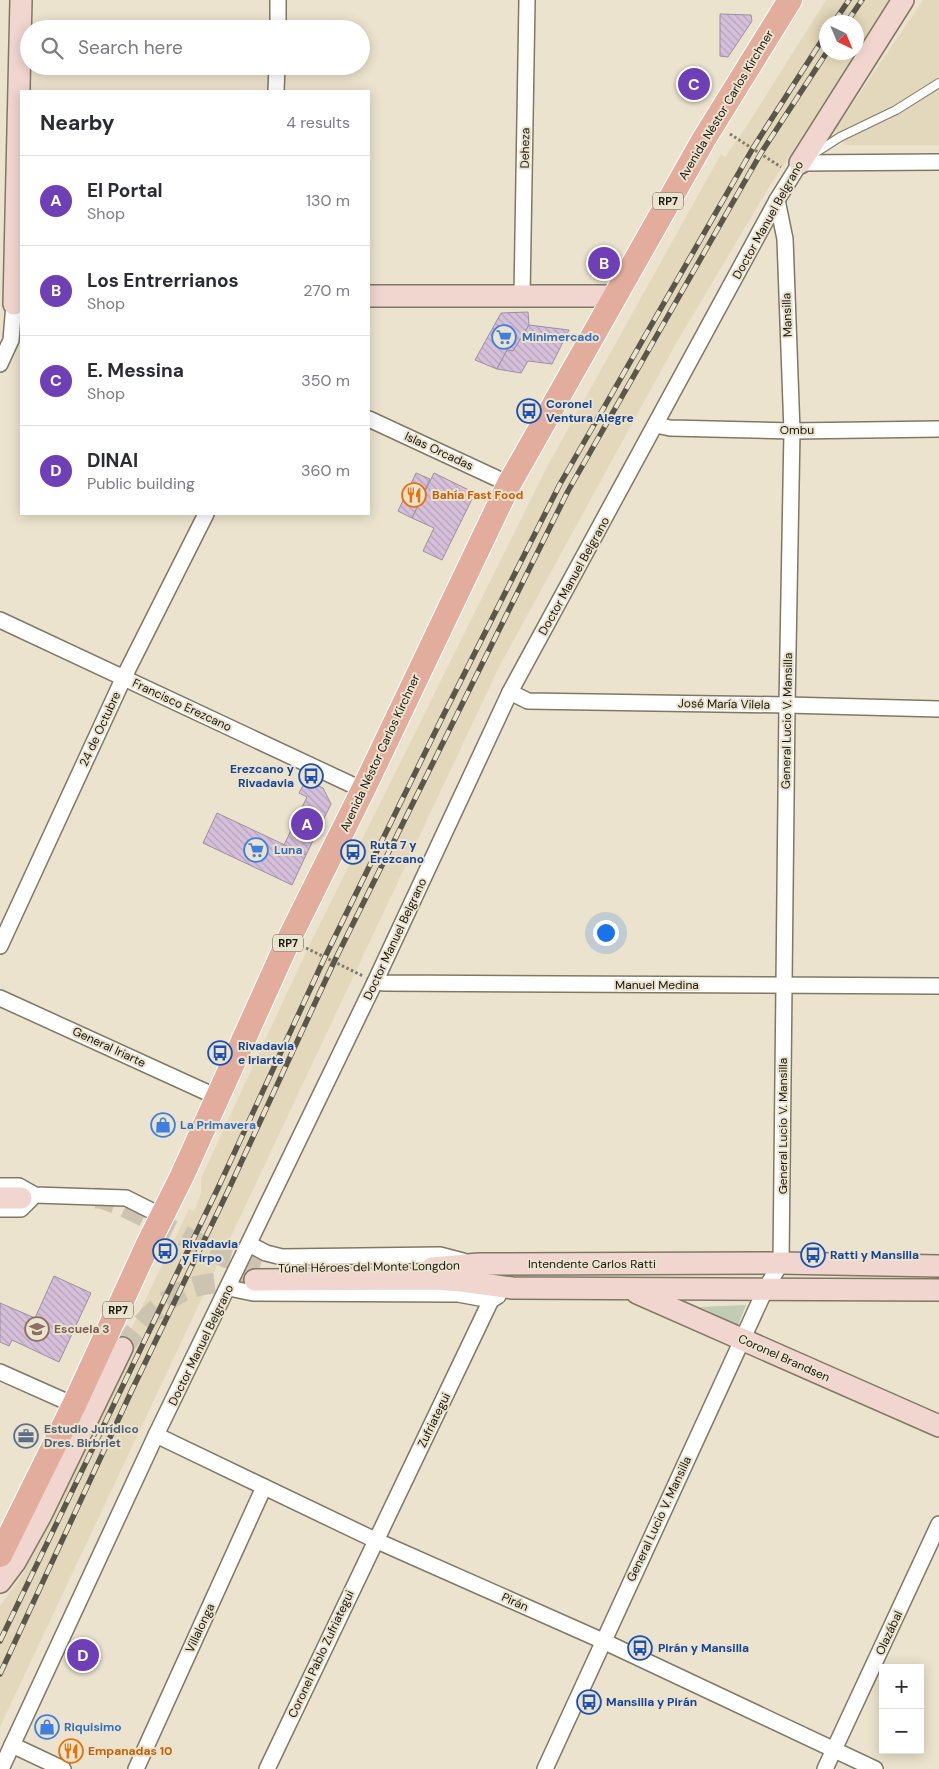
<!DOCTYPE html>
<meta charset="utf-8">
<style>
:root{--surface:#fff;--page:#f2f2f3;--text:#2b2b33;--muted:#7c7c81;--line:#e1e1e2;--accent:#6f3fb6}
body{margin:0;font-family:"DM Sans",sans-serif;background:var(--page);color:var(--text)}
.controls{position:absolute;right:15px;bottom:15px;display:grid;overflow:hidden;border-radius:0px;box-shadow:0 2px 12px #0003}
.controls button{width:45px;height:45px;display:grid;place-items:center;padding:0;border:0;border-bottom:1px solid var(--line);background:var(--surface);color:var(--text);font:25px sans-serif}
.compass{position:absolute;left:819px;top:15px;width:45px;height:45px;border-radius:50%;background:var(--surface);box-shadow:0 2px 12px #0003;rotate:136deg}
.you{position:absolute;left:605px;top:932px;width:18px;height:18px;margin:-12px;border:4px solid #fff;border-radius:50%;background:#1a73e8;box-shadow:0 0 0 8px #1a73e833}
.badge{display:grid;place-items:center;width:32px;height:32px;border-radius:50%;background:var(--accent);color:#fff;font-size:16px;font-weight:700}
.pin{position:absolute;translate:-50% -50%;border:2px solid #fff;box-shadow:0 1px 5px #0006}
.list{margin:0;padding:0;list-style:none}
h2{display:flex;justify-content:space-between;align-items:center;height:65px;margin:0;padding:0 20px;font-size:21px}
h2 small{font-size:16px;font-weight:400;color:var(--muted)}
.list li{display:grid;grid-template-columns:32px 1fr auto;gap:15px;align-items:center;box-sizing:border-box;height:90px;padding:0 20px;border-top:1px solid var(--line)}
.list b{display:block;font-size:19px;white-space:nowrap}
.list p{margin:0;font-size:16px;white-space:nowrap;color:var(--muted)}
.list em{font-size:16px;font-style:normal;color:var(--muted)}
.icon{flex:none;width:28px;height:28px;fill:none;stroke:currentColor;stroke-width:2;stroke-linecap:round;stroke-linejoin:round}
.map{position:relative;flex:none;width:939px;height:1769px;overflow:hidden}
.search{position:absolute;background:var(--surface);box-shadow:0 2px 12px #0003;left:20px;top:20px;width:350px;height:55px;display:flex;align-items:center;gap:12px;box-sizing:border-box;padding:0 18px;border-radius:28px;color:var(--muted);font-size:19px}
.panel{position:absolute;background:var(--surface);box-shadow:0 2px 12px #0003;left:20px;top:90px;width:350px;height:425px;border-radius:0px}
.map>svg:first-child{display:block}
.built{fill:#e3d8bb}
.green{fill:#c1ccb5}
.building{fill:url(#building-back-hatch);stroke:#9d8fa0}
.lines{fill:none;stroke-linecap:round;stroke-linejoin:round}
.secondary-tunnel{stroke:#ccc4b0;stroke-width:21;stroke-dasharray:21 11;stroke-linecap:butt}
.lane-casing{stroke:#7f7864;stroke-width:10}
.street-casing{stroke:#7f7864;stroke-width:18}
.secondary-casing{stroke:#7f7864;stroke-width:24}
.primary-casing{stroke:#fff;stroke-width:26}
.path{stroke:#807b6c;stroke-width:3;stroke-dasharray:2.5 2.5;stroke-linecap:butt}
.lane{stroke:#fff;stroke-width:8}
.street{stroke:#fff;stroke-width:15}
.secondary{stroke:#f1d6cf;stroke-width:21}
.primary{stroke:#e3ad9e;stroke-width:24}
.rail-casing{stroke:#5b564a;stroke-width:5.5}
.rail{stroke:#ebe3cd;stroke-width:4;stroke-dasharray:11;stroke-linecap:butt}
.labels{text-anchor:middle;stroke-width:4;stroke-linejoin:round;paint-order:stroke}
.shield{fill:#ebe3cd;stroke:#585448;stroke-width:1}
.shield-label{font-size:11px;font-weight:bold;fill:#19160f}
.street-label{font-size:12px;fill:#19160f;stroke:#ebe3cd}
.shop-label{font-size:12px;font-weight:bold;fill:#366cbe;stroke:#ebe3cd;text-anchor:start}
.transit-label{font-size:12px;font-weight:bold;fill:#164399;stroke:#ebe3cd;text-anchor:start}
.food-label{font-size:12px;font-weight:bold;fill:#c56008;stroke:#ebe3cd;text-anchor:start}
.education-label{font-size:12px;font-weight:bold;fill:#785e54;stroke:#ebe3cd;text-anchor:start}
.service-label{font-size:12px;font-weight:bold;fill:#4e5e75;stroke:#ebe3cd;text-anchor:start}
</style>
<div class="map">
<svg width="939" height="1769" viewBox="0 0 939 1769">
<defs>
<pattern id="building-back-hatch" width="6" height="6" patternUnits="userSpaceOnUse" patternTransform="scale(1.25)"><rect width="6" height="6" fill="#d5bfda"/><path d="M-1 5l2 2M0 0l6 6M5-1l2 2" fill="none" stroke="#b6a3ba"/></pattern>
</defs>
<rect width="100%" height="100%" fill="#ebe3cd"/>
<g class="built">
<path d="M 826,0 L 890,0 L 857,52 L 856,22 L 826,22 L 826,52 L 856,53 L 769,187 L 674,347 L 500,665 L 0,1727 L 0,1606 L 23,1574 L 126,1348 L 124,1344 L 189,1209 L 194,1211 L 201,1193 L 201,1178 L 309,946 L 547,467 L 721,154 L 725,157 L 748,124 Z"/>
<path d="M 923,0 L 939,0 L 939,145 L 844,145 L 835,130 Z"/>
</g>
<path class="green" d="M 746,1305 L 738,1325 L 700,1307 Z"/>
<g class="building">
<path d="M 720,14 L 751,15 L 752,21 L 728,57 L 720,56 Z"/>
<path d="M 528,312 L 529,325 L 513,351 L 507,350 L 497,369 L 475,360 L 501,313 Z"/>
<path d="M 529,325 L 569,330 L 552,364 L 528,361 L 521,373 L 497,369 L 507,350 L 513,351 Z"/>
<path d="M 416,473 L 430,479 L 412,518 L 398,511 Z"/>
<path d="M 434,473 L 475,493 L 442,560 L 423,551 L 434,528 L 412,518 Z"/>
<path d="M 306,780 L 323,788 L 331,804 L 306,855 L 284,845 L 307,797 L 299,793 Z"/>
<path d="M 217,813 L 306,855 L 292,885 L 203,843 Z"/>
<path d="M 54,1276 L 91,1293 L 59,1362 L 12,1340 L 9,1346 L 0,1342 L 0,1303 L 35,1318 Z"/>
</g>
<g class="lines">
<g class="secondary-tunnel">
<path d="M 95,1198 L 101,1198 L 125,1207 L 228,1258 L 260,1267"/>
<path d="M 122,1348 C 143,1322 167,1291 202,1285 C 219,1282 238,1281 255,1280"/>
</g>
<g class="lane-casing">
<path id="lane" d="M 815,153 L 840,137 L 896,110 L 939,83"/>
</g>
<g class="street-casing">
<g id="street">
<path d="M 278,29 L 278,0"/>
<path d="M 276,91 L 277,66"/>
<path d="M 522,296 L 527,0"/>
<path d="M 0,364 L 11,340 L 14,304"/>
<path d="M 369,419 L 509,484"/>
<path d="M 656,425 L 670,428 L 792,431 L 939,429"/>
<path d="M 0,620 L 363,790"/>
<path d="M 510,692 L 528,701 L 787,705 L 939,709"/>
<path d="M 0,946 L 124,677 L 206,514"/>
<path d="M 375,982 L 385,983 L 939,986"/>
<path d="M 0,998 L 217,1097"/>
<path d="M 0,1186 L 19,1186 L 35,1195 L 126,1198 L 162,1216"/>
<path d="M 0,1209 L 21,1209 L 32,1198"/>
<path d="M 249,1244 L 266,1253 L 282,1257 L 440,1255 L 463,1261"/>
<path d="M 229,1288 L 253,1293 L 458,1294 L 491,1300 L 498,1296"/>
<path d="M 0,1372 L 74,1405"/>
<path d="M 156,1435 L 375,1540 L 603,1641 L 875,1769"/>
<path d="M 12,1745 L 63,1769"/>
<path d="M 1,1769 L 156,1435 L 375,982 L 510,692 L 777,200 L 800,163 L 939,162"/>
<path d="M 136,1769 L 264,1487"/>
<path d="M 267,1769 L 491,1300"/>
<path d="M 545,1769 L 766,1288 L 781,1263 L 787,705 L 792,431 L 785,239 L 777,200"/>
<path d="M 825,1769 L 939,1524"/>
</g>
</g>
<g class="secondary-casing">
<g id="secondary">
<path d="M 800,163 L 903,0"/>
<path d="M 369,296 L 614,296"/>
<path d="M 14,304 L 21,0"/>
<path d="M 0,1198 L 21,1198"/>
<path d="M 432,1268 L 479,1264 L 781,1263 L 939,1266"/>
<path d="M 255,1280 L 435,1279 L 461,1281 L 512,1288 L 939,1290"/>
<path d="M 637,1293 L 939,1426"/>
<path d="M 0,1582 L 15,1562 L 41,1515 L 122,1348"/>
</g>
</g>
<g class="primary-casing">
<path id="primary" d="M 0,1555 L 74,1405 L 149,1242 L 182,1176 L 289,939 L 363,790 L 509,484 L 704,139 L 790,0"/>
</g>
<g class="path">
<path d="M 730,134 L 781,167"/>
<path d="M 306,948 L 363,976"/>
</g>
<use href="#lane" class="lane"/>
<use href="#street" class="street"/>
<use href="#secondary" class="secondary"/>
<use href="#primary" class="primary"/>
<g class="rail-casing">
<g id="rail">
<path d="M 834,22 L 849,0"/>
<path d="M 847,22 L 862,0"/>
<path d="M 0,1641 L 218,1188 L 325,957 L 442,718 L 560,484 L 753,148 L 826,34"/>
<path d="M 0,1674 L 132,1390 L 227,1193 L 334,962 L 568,491 L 761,153 L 827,52"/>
</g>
</g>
<use href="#rail" class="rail"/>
</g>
<defs>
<g id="supermarket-ring" transform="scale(1.25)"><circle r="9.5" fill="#ebe3cd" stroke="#3f7fe0" stroke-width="1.5"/><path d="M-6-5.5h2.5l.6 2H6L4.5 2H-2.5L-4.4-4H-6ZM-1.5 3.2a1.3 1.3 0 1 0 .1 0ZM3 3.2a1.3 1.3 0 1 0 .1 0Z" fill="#3f7fe0"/></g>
<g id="bus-ring" transform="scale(1.25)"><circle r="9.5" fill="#ebe3cd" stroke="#1a4fb4" stroke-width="1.5"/><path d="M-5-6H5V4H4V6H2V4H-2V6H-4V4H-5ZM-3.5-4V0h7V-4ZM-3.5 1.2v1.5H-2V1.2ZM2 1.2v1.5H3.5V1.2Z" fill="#1a4fb4"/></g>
<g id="restaurant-ring" transform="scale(1.25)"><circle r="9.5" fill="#ebe3cd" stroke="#e8710a" stroke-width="1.5"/><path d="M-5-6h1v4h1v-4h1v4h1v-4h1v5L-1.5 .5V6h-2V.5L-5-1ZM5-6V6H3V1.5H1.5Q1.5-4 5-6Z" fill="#e8710a"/></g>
<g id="shop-ring" transform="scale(1.25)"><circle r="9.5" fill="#ebe3cd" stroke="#3f7fe0" stroke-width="1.5"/><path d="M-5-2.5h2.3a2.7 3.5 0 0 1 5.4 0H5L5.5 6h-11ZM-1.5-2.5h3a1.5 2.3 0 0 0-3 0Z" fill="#3f7fe0"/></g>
<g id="school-ring" transform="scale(1.25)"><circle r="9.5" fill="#ebe3cd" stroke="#8d6e63" stroke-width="1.5"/><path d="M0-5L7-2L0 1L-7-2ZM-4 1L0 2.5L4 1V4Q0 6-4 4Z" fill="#8d6e63"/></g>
<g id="office-ring" transform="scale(1.25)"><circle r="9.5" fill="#ebe3cd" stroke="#5c6f8a" stroke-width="1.5"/><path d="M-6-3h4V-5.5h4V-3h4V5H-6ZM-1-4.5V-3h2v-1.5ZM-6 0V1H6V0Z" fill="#5c6f8a"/></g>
</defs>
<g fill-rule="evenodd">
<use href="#supermarket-ring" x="504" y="337"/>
<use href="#bus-ring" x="529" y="411"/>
<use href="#restaurant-ring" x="414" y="495"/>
<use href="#bus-ring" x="311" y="776"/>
<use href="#supermarket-ring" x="256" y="850"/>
<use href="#bus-ring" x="353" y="852"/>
<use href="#bus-ring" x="220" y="1053"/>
<use href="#shop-ring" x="163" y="1125"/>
<use href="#bus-ring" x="165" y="1251"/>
<use href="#bus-ring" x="813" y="1255"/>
<use href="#school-ring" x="37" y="1329"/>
<use href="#office-ring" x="26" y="1436"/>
<use href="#bus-ring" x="640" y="1648"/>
<use href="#bus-ring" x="589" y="1702"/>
<use href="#shop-ring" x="47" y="1727"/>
<use href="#restaurant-ring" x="71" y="1751"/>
</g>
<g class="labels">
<g class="shield">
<rect x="653" y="192.5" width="30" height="17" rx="4"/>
<rect x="273" y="934.5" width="30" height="17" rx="4"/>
<rect x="103" y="1301.5" width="30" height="17" rx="4"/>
</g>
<g class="shield-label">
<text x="668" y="205">RP7</text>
<text x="288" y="947">RP7</text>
<text x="118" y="1314">RP7</text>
</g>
<g class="street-label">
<text transform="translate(726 105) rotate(-59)" y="4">Avenida Néstor Carlos Kirchner</text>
<text transform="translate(525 148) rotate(-89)" y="4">Deheza</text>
<text transform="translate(768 220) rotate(-61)" y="4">Doctor Manuel Belgrano</text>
<text transform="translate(787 315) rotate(-92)" y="4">Mansilla</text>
<text x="797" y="434">Ombu</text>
<text transform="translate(439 451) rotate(25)" y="4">Islas Orcadas</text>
<text transform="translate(574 576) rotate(-61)" y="4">Doctor Manuel Belgrano</text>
<text transform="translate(724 704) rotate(1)" y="4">José María Vilela</text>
<text transform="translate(182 705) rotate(25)" y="4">Francisco Erezcano</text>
<text transform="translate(787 721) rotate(-89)" y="4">General Lucio V. Mansilla</text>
<text transform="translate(100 729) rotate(-65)" y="4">24 de Octubre</text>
<text transform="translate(380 753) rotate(-65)" y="4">Avenida Néstor Carlos Kirchner</text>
<text transform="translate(395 939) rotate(-65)" y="4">Doctor Manuel Belgrano</text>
<text x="657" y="989">Manuel Medina</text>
<text transform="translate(109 1047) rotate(25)" y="4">General Iriarte</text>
<text transform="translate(783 1126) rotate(-90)" y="4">General Lucio V. Mansilla</text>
<text x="592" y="1268">Intendente Carlos Ratti</text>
<text transform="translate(369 1267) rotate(-1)" y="4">Túnel Héroes del Monte Longdon</text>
<text transform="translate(201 1345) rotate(-64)" y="4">Doctor Manuel Belgrano</text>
<text transform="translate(784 1358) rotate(24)" y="4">Coronel Brandsen</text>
<text transform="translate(434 1420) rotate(-64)" y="4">Zufriategui</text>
<text transform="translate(659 1519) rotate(-65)" y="4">General Lucio V. Mansilla</text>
<text transform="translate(515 1602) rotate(24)" y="4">Pirán</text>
<text transform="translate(200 1628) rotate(-65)" y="4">Villalonga</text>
<text transform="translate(889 1633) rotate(-65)" y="4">Olazábal</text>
<text transform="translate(321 1654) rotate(-65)" y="4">Coronel Pablo Zufriategui</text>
</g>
<g class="shop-label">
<text x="522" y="341">Minimercado</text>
<text x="274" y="854">Luna</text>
<text x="180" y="1129">La Primavera</text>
<text x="64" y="1731">Riquisimo</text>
</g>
<g class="transit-label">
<text x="546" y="408">Coronel<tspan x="546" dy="14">Ventura Alegre</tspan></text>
<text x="294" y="773" text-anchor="end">Erezcano y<tspan x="294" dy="14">Rivadavia</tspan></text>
<text x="370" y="849">Ruta 7 y<tspan x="370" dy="14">Erezcano</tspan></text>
<text x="238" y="1050">Rivadavia<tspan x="238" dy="14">e Iriarte</tspan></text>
<text x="182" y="1248">Rivadavia<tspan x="182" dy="14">y Firpo</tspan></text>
<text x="830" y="1259">Ratti y Mansilla</text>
<text x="658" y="1652">Pirán y Mansilla</text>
<text x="606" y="1706">Mansilla y Pirán</text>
</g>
<g class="food-label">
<text x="432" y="499">Bahía Fast Food</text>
<text x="88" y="1755">Empanadas 10</text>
</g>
<g class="education-label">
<text x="54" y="1333">Escuela 3</text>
</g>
<g class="service-label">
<text x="44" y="1433">Estudio Jurídico<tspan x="44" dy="14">Dres. Birbriet</tspan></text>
</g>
</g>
</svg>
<div class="controls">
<button>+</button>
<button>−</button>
</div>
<svg class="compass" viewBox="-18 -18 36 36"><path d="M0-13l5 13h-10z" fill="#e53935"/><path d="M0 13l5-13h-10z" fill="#7c7c81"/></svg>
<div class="you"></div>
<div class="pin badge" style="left:307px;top:824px">A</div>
<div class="pin badge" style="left:604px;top:263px">B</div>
<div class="pin badge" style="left:694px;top:84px">C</div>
<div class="pin badge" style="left:83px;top:1655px">D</div>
<div class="search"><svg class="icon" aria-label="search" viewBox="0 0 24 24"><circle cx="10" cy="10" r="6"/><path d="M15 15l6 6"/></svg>Search here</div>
<section class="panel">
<h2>Nearby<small>4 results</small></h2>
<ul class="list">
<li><span class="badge">A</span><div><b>El Portal</b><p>Shop</p></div><em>130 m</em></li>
<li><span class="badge">B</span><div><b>Los Entrerrianos</b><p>Shop</p></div><em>270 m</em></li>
<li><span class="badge">C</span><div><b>E. Messina</b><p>Shop</p></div><em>350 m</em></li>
<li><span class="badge">D</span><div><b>DINAI</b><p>Public building</p></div><em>360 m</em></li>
</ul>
</section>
</div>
